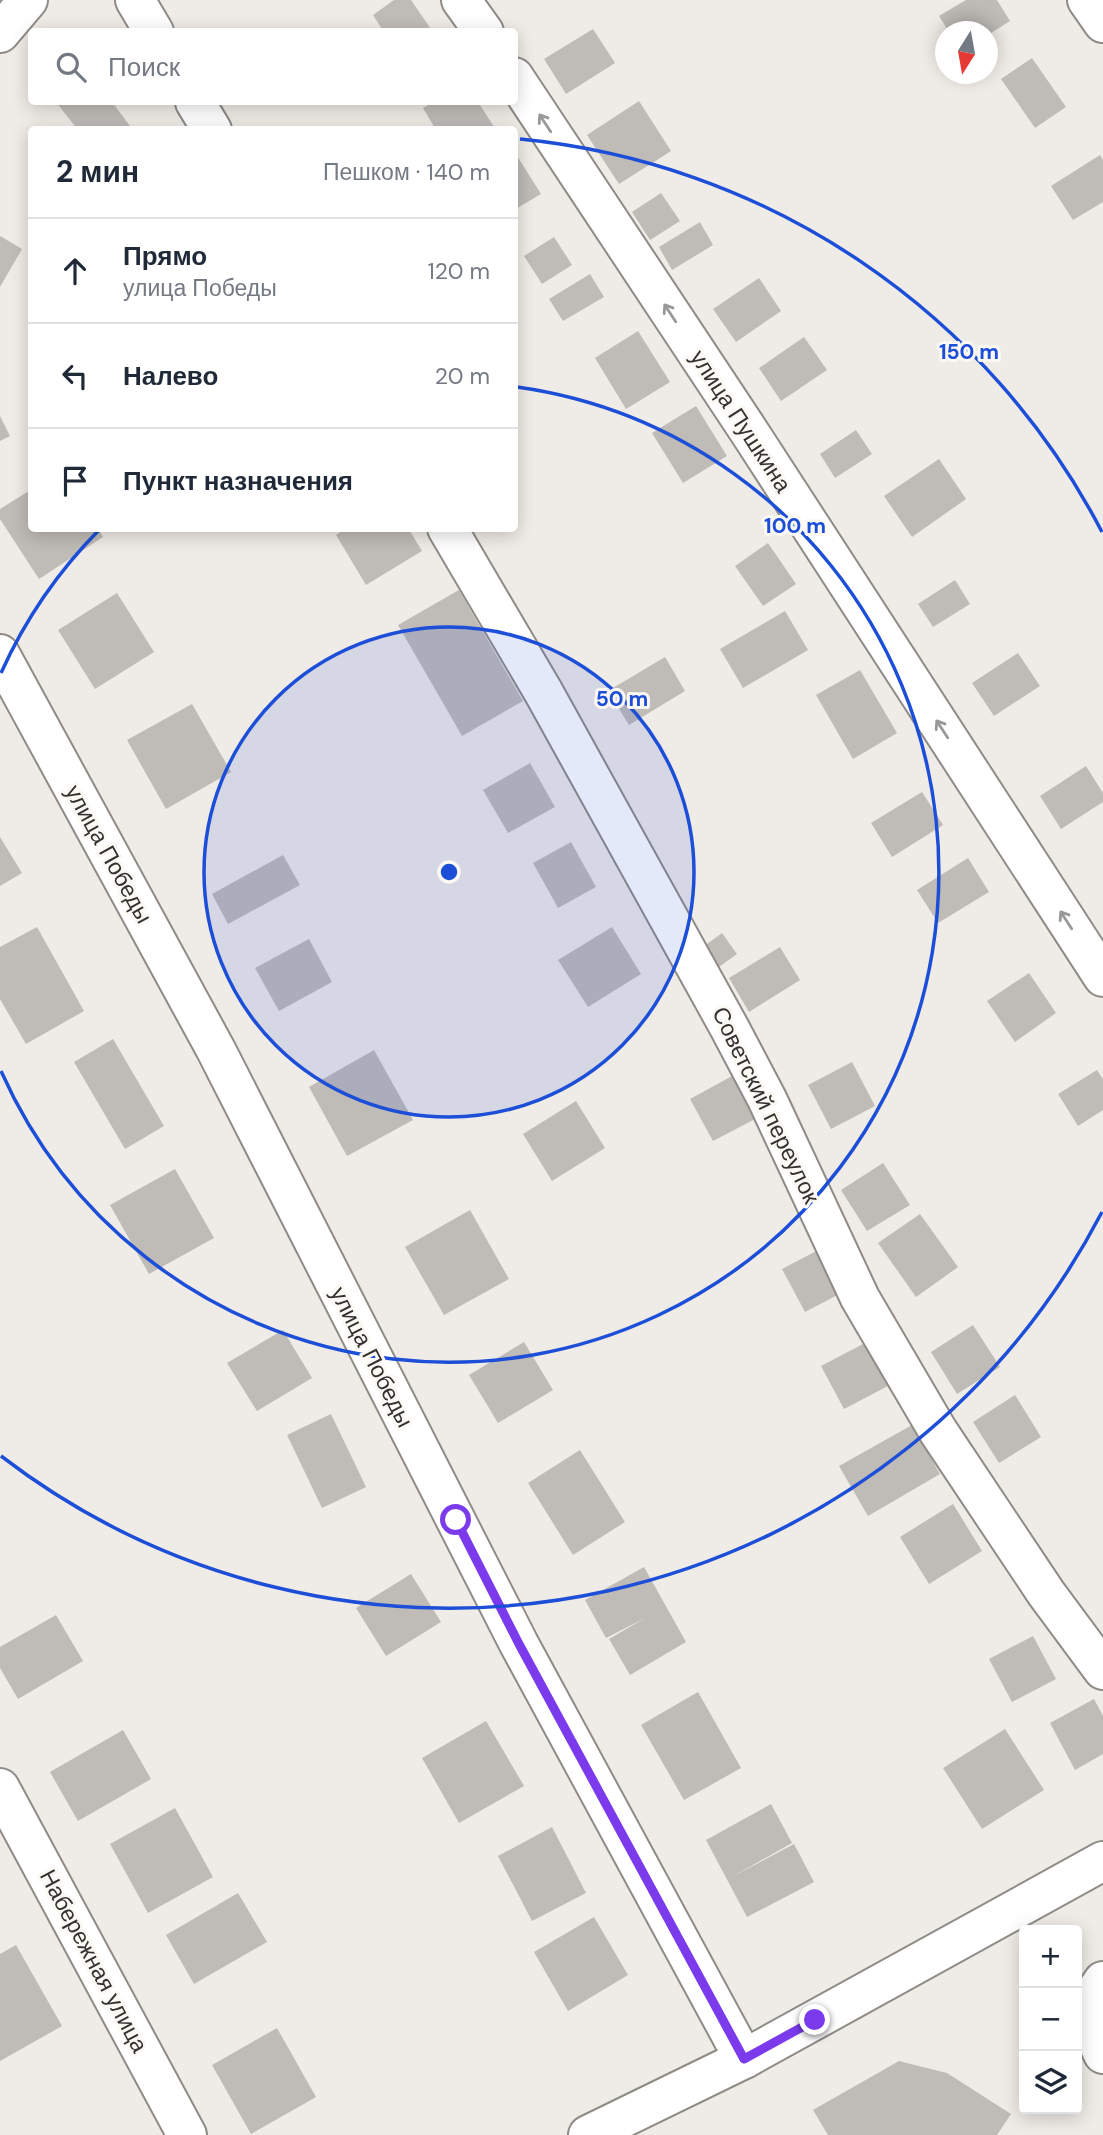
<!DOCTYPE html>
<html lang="ru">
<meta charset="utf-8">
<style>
:root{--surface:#fff;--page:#f6f6f7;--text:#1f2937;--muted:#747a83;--line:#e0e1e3}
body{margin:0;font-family:"DM Sans",sans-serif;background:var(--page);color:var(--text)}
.controls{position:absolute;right:21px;bottom:21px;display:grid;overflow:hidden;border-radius:7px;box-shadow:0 4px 18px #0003}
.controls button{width:63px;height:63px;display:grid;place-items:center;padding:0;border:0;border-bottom:2px solid var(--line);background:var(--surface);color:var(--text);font:35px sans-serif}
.compass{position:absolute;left:935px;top:21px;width:63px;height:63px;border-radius:50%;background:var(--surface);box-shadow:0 4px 18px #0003;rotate:191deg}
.stop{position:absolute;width:21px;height:21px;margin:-16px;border:5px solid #7c3aed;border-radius:50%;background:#fff}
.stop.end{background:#7c3aed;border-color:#fff;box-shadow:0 2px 7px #0008}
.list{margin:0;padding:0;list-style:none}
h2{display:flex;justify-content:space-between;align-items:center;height:91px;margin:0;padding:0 28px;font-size:30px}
h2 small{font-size:23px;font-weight:400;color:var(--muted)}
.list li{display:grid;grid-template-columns:46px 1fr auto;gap:21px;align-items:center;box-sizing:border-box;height:105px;padding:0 28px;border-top:2px solid var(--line)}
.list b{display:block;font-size:26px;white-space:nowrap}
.list p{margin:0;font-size:23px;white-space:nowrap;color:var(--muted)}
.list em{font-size:23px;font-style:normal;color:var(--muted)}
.icon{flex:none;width:38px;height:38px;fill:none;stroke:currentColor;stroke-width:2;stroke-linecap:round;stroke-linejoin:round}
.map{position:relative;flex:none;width:1103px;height:2135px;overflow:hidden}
.search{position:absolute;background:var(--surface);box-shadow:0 4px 18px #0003;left:28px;top:28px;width:490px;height:77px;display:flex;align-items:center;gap:18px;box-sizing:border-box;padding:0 24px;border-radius:7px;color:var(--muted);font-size:26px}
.panel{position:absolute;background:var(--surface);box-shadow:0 4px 18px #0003;left:28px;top:126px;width:490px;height:406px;border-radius:7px}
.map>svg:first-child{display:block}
.building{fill:#bfbbb7}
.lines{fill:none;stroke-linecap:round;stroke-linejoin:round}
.minor-casing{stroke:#8f8b87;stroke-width:42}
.minor{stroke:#fff;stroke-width:38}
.oneway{stroke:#9a9898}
.route{stroke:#7c3aed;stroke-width:9}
.ring{fill:none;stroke:#1d4ed8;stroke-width:3.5}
.labels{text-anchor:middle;stroke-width:6;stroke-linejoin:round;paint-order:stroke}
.street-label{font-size:23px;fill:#343231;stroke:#fcf8f4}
.centre{fill:#1d4ed8;stroke:#fcf8f4;stroke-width:3.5}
.ring-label{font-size:21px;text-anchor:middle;font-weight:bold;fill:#1d4ed8;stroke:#fcf8f4;stroke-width:6;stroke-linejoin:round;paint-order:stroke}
</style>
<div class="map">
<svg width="1103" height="2135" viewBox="0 0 1103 2135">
<rect width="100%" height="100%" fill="#efebe6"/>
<g class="building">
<path d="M 394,0 L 411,0 L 433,32 L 384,32 L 373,15 Z"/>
<path d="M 966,0 L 997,0 L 1010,21 L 988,35 L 988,32 L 949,32 L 939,16 Z"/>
<path d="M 593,29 L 615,63 L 566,94 L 544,59 Z"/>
<path d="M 1032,58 L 1066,107 L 1035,128 L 1001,79 Z"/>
<path d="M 639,101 L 671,151 L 619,184 L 587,135 Z"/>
<path d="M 56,102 L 112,102 L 133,130 L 78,130 Z"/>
<path d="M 434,102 L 478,102 L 496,130 L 436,130 L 423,108 Z"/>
<path d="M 514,151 L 541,194 L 514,210 Z"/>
<path d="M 1100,155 L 1103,160 L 1103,202 L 1073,220 L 1051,186 Z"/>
<path d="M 661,193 L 680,221 L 650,240 L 632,212 Z"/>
<path d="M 700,222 L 713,245 L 672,270 L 659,247 Z"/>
<path d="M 0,236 L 22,249 L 0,287 Z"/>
<path d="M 554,237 L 572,265 L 542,284 L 524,256 Z"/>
<path d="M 590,274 L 604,297 L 563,321 L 549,299 Z"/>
<path d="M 759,278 L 781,311 L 736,342 L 713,309 Z"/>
<path d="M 638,331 L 670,382 L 626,409 L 595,358 Z"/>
<path d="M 804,337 L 827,370 L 781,401 L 759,368 Z"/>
<path d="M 696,406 L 727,456 L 683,483 L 652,433 Z"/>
<path d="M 0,416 L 10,436 L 0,441 Z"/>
<path d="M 856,430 L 872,454 L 835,478 L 820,454 Z"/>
<path d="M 939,459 L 966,499 L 912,537 L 884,496 Z"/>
<path d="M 32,489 L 32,528 L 98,528 L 103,537 L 39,579 L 0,519 L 0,509 Z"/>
<path d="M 346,528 L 408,528 L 422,551 L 366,585 L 336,535 Z"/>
<path d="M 768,543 L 796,584 L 763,606 L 735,566 Z"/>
<path d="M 955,580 L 970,604 L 933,627 L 918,604 Z"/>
<path d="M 459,590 L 523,701 L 462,736 L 398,625 Z"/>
<path d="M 117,593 L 154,652 L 95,689 L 58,630 Z"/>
<path d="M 785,611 L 808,650 L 743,688 L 720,649 Z"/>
<path d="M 1018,653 L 1040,686 L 994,716 L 972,683 Z"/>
<path d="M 665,657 L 685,691 L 629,725 L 608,691 Z"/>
<path d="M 860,670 L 897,733 L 853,759 L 816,695 Z"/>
<path d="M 192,704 L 231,772 L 166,809 L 127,740 Z"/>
<path d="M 530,763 L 555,807 L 508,833 L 483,790 Z"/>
<path d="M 1086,766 L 1103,793 L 1103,802 L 1061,829 L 1040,796 Z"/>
<path d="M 922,792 L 943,825 L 892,857 L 871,823 Z"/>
<path d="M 0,837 L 22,873 L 0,886 Z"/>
<path d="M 571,842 L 596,887 L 558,908 L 533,863 Z"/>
<path d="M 283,855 L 300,885 L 228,924 L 212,894 Z"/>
<path d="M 968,858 L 989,892 L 938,923 L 917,890 Z"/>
<path d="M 37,927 L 84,1011 L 26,1044 L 0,999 L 0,947 Z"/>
<path d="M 612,927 L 641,974 L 588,1007 L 558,960 Z"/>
<path d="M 722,933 L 737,954 L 719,967 L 703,947 Z"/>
<path d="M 309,939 L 332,982 L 279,1011 L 255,968 Z"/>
<path d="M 780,947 L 800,980 L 749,1012 L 729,978 Z"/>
<path d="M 1029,973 L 1056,1013 L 1015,1042 L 987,1001 Z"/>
<path d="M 113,1039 L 164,1126 L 125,1149 L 74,1062 Z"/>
<path d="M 374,1050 L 413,1120 L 347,1156 L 309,1087 Z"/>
<path d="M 852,1062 L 875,1106 L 831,1129 L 808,1085 Z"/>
<path d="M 1097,1070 L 1103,1079 L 1103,1110 L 1078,1126 L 1058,1094 Z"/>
<path d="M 734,1075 L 757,1118 L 713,1141 L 690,1099 Z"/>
<path d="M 576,1101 L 605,1148 L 552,1181 L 523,1134 Z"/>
<path d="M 883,1163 L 910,1205 L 867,1231 L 841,1190 Z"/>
<path d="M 175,1169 L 214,1238 L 149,1274 L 110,1205 Z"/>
<path d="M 470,1210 L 509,1279 L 444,1315 L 405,1247 Z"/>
<path d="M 920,1214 L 958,1267 L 916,1297 L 878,1243 Z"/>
<path d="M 826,1246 L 849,1289 L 805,1312 L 782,1269 Z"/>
<path d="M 973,1325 L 1000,1367 L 957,1394 L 931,1352 Z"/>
<path d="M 283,1330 L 312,1378 L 257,1411 L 227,1363 Z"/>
<path d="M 524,1342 L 553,1390 L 498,1423 L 469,1375 Z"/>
<path d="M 865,1343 L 888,1386 L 844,1409 L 821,1366 Z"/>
<path d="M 1015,1395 L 1041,1437 L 999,1463 L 973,1422 Z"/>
<path d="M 331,1414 L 366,1487 L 322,1508 L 287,1435 Z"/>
<path d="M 912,1425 L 940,1474 L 868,1516 L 839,1466 Z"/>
<path d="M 580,1450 L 625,1522 L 573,1555 L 528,1483 Z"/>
<path d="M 953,1504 L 982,1551 L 929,1584 L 900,1537 Z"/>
<path d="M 644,1567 L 686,1642 L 630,1675 L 609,1639 L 645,1618 L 606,1638 L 585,1600 Z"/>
<path d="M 411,1574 L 441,1622 L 386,1656 L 356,1608 Z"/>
<path d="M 56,1615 L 83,1661 L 18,1699 L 0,1668 L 0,1647 Z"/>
<path d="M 1033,1636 L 1056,1679 L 1012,1702 L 989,1659 Z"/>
<path d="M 698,1692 L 741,1768 L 684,1800 L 641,1725 Z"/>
<path d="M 1094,1699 L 1103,1716 L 1103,1754 L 1075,1770 L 1050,1723 Z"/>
<path d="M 486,1721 L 524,1786 L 459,1823 L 422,1758 Z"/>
<path d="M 1005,1729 L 1044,1790 L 982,1829 L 943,1768 Z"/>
<path d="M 123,1730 L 151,1779 L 78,1821 L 50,1772 Z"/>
<path d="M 771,1804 L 792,1843 L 730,1878 L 794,1844 L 814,1882 L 747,1917 L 706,1840 Z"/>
<path d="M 175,1808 L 213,1877 L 148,1913 L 110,1844 Z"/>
<path d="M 552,1827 L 586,1893 L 532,1921 L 498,1856 Z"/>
<path d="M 238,1893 L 267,1942 L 194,1984 L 166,1935 Z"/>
<path d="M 594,1917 L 628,1975 L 568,2011 L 534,1952 Z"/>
<path d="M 16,1945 L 62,2026 L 0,2061 L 0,1954 Z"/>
<path d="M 277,2028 L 316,2097 L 251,2134 L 212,2065 Z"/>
<path d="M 899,2061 L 947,2073 L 1011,2114 L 997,2135 L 828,2135 L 813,2110 Z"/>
</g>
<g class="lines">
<g class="minor-casing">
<g id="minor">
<path d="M 135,0 L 154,32"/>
<path d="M 461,0 L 484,32"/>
<path d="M 1087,0 L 1103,23"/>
<path d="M 0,33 L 28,0"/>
<path d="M 514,77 L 750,433 L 1103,977"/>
<path d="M 195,102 L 212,130"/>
<path d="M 447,528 L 544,693 L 729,1027 L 767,1099 L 860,1298 L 938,1431 L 1046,1593 L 1103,1670"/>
<path d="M 0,654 L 216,1050 L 519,1644 L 744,2059"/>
<path d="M 0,1788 L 187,2135"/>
<path d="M 1103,1981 L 1083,2010 L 1103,2054"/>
<path d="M 588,2135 L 744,2059 L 1103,1861"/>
</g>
</g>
<use href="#minor" class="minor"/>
</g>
<defs><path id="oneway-shaft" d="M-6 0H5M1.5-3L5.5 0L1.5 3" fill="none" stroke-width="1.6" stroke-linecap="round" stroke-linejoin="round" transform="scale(1.75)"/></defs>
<g class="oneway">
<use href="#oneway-shaft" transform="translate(545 123) rotate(-123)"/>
<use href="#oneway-shaft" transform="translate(670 313) rotate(-123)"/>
<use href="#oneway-shaft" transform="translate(942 729) rotate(-123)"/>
<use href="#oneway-shaft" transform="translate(1066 920) rotate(-123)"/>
</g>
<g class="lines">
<path class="route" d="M 456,1520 L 519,1644 L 744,2059 L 815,2020"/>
</g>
<circle cx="449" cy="872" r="245" fill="#1d4ed8" fill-opacity=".12"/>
<g class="ring">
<circle cx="449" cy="872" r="245"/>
<path d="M1 673A490 490 0 0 1 100 529M517 387A490 490 0 1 1 1 1071"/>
<path d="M1102 1212A736 736 0 0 1 1 1456M520 139A736 736 0 0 1 1102 532"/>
</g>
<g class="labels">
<g class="street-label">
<text transform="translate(741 421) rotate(57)" y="8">улица Пушкина</text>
<text transform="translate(109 854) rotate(61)" y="8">улица Победы</text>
<text transform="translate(766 1105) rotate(64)" y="8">Советский переулок</text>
<text transform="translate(372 1357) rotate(63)" y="8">улица Победы</text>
<text transform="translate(94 1961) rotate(62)" y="8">Набережная улица</text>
</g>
</g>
<circle cx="449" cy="872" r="10" class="centre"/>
<g class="ring-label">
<text x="969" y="359">150 m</text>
<text x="795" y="533">100 m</text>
<text x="622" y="706">50 m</text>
</g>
</svg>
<div class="controls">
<button>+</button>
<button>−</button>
<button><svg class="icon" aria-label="layers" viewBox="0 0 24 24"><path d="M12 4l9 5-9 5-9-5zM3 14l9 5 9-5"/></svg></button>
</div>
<svg class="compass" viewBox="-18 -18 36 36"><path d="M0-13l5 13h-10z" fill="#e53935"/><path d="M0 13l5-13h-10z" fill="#747a83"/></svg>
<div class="stop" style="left:456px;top:1520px"></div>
<div class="stop end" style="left:815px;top:2020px"></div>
<div class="search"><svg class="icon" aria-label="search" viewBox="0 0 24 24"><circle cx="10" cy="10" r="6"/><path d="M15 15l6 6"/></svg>Поиск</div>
<section class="panel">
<h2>2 мин<small>Пешком · 140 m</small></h2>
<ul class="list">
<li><svg class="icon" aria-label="ahead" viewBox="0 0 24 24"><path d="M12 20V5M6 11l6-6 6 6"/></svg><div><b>Прямо</b><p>улица Победы</p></div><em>120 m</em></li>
<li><svg class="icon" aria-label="left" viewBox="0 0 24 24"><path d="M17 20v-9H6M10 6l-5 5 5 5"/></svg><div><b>Налево</b></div><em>20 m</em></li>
<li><svg class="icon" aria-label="arrive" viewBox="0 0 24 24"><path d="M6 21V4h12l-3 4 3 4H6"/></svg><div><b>Пункт назначения</b></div></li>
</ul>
</section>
</div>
